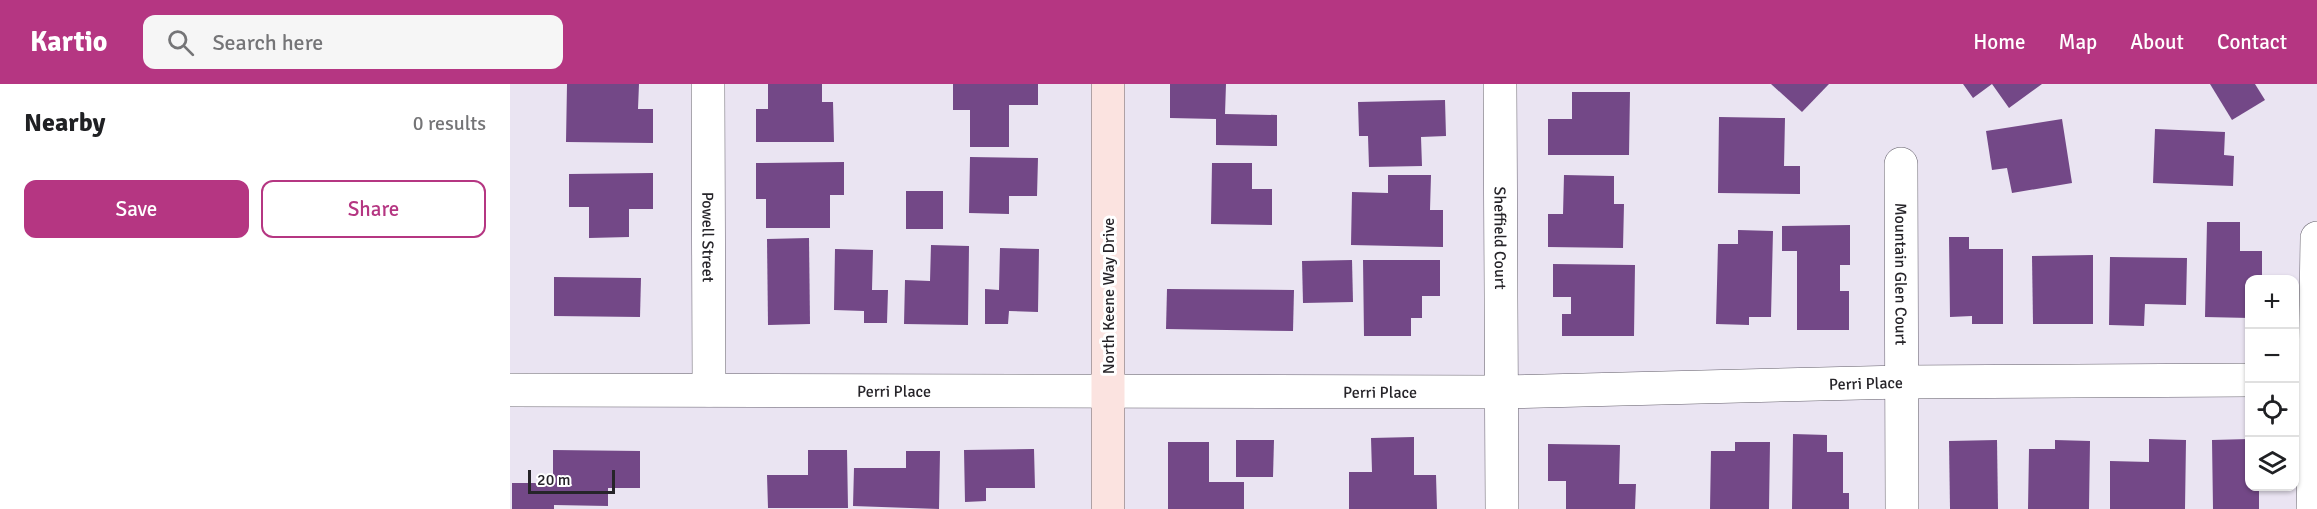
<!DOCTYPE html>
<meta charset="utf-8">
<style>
:root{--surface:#fff;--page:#f6f6f6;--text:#202124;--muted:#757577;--line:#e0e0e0;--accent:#b53682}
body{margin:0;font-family:Signika,sans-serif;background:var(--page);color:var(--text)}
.controls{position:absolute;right:18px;bottom:18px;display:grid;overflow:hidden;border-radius:12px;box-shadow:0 2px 4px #0004}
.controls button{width:54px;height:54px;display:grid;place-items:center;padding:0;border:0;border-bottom:2px solid var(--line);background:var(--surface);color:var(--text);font:30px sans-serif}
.scale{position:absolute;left:18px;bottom:15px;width:87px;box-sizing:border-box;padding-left:6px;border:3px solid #262429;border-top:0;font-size:16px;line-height:21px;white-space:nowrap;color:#262429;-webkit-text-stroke:4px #fff;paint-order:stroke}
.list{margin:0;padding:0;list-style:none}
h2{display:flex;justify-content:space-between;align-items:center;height:78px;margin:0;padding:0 24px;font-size:26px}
h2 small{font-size:20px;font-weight:400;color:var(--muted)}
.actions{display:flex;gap:12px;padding:18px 24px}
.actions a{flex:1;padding:14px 0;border:2px solid var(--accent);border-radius:12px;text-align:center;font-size:21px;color:var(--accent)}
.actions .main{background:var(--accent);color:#fff}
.icon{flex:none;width:33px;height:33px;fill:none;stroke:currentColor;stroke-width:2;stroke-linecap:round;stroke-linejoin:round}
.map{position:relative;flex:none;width:1807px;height:425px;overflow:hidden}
header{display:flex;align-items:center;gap:36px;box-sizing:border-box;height:84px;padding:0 30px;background:var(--accent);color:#fff}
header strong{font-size:28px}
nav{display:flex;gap:33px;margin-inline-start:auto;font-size:21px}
.search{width:420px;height:54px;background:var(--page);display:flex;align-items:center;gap:15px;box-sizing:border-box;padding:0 21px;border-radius:12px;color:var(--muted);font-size:22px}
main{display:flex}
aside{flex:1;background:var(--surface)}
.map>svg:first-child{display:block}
.building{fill:#734887}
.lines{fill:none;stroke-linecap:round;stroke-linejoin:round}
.street-casing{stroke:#635e6a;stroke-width:34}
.secondary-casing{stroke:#635e6a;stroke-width:34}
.street{stroke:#fff;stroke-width:33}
.secondary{stroke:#fbe3e0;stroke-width:33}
.labels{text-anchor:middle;stroke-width:6;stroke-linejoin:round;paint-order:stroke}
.street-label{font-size:16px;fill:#262429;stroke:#fff}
</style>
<header>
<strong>Kartio</strong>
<div class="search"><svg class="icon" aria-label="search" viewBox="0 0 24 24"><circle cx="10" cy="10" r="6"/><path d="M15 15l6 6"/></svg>Search here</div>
<nav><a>Home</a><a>Map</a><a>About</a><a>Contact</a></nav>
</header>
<main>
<aside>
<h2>Nearby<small>0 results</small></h2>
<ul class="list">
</ul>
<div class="actions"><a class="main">Save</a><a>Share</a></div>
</aside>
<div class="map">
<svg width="1807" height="425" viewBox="0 0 1807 425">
<rect width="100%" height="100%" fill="#eae4f2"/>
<g class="building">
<path d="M 57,0 L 129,0 L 128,25 L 143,25 L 143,59 L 56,58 Z"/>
<path d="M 258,0 L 312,0 L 312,18 L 323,18 L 324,58 L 246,58 L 246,25 L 258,25 Z"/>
<path d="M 443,0 L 528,0 L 528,21 L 499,21 L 499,63 L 460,63 L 460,26 L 443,26 Z"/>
<path d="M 660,0 L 716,0 L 715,30 L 767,31 L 767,62 L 706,61 L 706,35 L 660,34 Z"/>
<path d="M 1261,0 L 1319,0 L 1292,28 Z"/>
<path d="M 1453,0 L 1532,0 L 1499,24 L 1482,0 L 1463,14 Z"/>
<path d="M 1700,0 L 1745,0 L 1755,16 L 1722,36 Z"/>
<path d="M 1062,8 L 1120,8 L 1119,71 L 1038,71 L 1038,35 L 1062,35 Z"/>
<path d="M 935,16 L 936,52 L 911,53 L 912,82 L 859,83 L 858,52 L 849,52 L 848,18 Z"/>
<path d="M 1209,33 L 1275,34 L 1274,82 L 1290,82 L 1290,110 L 1208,109 Z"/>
<path d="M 1552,35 L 1562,99 L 1502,109 L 1497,84 L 1482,86 L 1476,47 Z"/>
<path d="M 1645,45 L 1715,48 L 1714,71 L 1724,72 L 1723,102 L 1643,99 Z"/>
<path d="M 460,73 L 528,74 L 527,112 L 499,112 L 499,130 L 459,129 Z"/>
<path d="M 334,78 L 334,111 L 320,111 L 320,144 L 256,144 L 256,115 L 246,115 L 246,79 Z"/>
<path d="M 702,79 L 742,79 L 742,105 L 762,105 L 762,141 L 701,140 Z"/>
<path d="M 143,89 L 143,125 L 119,125 L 119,153 L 79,154 L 79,123 L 59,123 L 59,90 Z"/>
<path d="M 878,91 L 921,91 L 920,126 L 933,126 L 933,163 L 841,161 L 842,108 L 878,109 Z"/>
<path d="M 1054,91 L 1104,92 L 1104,120 L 1114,120 L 1113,164 L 1038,163 L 1038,130 L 1053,130 Z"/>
<rect x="396" y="107" width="37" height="38"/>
<path d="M 1697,138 L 1730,138 L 1730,167 L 1752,167 L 1752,195 L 1740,195 L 1740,234 L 1695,233 Z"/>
<path d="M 1340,141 L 1340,181 L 1330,181 L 1330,207 L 1339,207 L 1339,246 L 1287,246 L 1287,167 L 1272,167 L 1272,142 Z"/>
<path d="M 1228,146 L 1263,147 L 1261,233 L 1239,233 L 1239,241 L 1206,240 L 1208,160 L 1228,160 Z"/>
<path d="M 1439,153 L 1459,153 L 1459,165 L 1493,165 L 1493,240 L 1462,240 L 1462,232 L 1440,233 Z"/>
<path d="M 299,154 L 300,240 L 258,241 L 257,155 Z"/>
<path d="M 421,161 L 459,162 L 458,241 L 394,240 L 395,196 L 420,197 Z"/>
<path d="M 490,164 L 529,165 L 528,228 L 499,227 L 498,240 L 475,240 L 475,205 L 489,206 Z"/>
<path d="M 325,165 L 363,166 L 362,206 L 378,206 L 377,239 L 354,239 L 354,227 L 324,226 Z"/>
<path d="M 1583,171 L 1583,240 L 1523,240 L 1522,172 Z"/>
<path d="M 1600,173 L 1677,174 L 1676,221 L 1635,220 L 1634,242 L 1599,241 Z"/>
<path d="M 842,176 L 843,218 L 793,219 L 792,177 Z"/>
<path d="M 853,176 L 930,176 L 930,212 L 912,212 L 912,234 L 901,234 L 901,252 L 854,252 Z"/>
<path d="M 1043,180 L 1125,181 L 1124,252 L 1052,252 L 1052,230 L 1061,230 L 1061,213 L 1043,213 Z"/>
<path d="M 44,193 L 131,194 L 130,233 L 44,232 Z"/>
<path d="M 657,205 L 784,206 L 783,247 L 656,245 Z"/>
<path d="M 1283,350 L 1317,351 L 1317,368 L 1333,368 L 1333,409 L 1339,409 L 1339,425 L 1282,425 Z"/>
<path d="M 904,353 L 904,391 L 926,391 L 927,425 L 839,425 L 839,388 L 862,388 L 861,354 Z"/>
<path d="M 1639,355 L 1676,356 L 1675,425 L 1600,425 L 1600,377 L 1639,378 Z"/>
<path d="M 1739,355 L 1740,402 L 1749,402 L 1749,425 L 1703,425 L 1702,356 Z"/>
<path d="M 726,356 L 764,356 L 763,393 L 726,393 Z"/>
<path d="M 1487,356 L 1488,425 L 1440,425 L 1439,357 Z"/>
<path d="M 1545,356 L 1580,357 L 1579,425 L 1518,425 L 1519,365 L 1545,365 Z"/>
<path d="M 658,358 L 699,358 L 699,398 L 734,398 L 734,425 L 658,425 Z"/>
<path d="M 1225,358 L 1260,358 L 1259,425 L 1200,425 L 1201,367 L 1225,367 Z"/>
<path d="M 1038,360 L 1110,361 L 1109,400 L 1126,400 L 1125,425 L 1056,425 L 1056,397 L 1038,397 Z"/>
<path d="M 524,365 L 525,404 L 476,404 L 476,417 L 455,418 L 454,366 Z"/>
<path d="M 43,366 L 130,367 L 130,404 L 98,404 L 98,422 L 44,421 L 44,425 L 2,425 L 2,399 L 43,399 Z"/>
<path d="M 298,366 L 337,366 L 338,424 L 258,424 L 257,391 L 298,391 Z"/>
<path d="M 396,367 L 430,367 L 429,425 L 343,422 L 344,384 L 396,384 Z"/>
</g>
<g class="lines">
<g class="street-casing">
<g id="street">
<path id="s1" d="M 198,0 L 199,306"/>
<path id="s2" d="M 990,0 L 992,425"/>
<path id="s3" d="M 1391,80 L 1392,425"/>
<path id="s4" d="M 0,306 L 992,308 L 1392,298 L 1740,296"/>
<path d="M 1803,425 L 1807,154"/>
</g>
</g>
<g class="secondary-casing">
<path id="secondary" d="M 598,0 L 598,425"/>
</g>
<use href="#street" class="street"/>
<use href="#secondary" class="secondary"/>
</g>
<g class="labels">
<g class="street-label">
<text dy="6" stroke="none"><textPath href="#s1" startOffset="153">Powell Street</textPath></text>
<text dy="6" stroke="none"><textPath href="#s2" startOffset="154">Sheffield Court</textPath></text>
<text dy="6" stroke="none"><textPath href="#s3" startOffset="110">Mountain Glen Court</textPath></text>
<text transform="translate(598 212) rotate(-90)" y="6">North Keene Way Drive</text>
<text dy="6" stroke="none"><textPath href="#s4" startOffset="1356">Perri Place</textPath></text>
<text dy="6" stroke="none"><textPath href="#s4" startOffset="384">Perri Place</textPath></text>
<text dy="6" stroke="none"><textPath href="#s4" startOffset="870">Perri Place</textPath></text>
</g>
</g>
</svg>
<div class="controls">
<button>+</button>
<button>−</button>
<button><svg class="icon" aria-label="locate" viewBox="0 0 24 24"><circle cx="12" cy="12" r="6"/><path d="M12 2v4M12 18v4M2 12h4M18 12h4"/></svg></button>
<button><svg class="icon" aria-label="layers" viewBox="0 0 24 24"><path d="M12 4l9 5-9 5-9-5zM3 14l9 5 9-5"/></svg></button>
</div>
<div class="scale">20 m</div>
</div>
</main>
